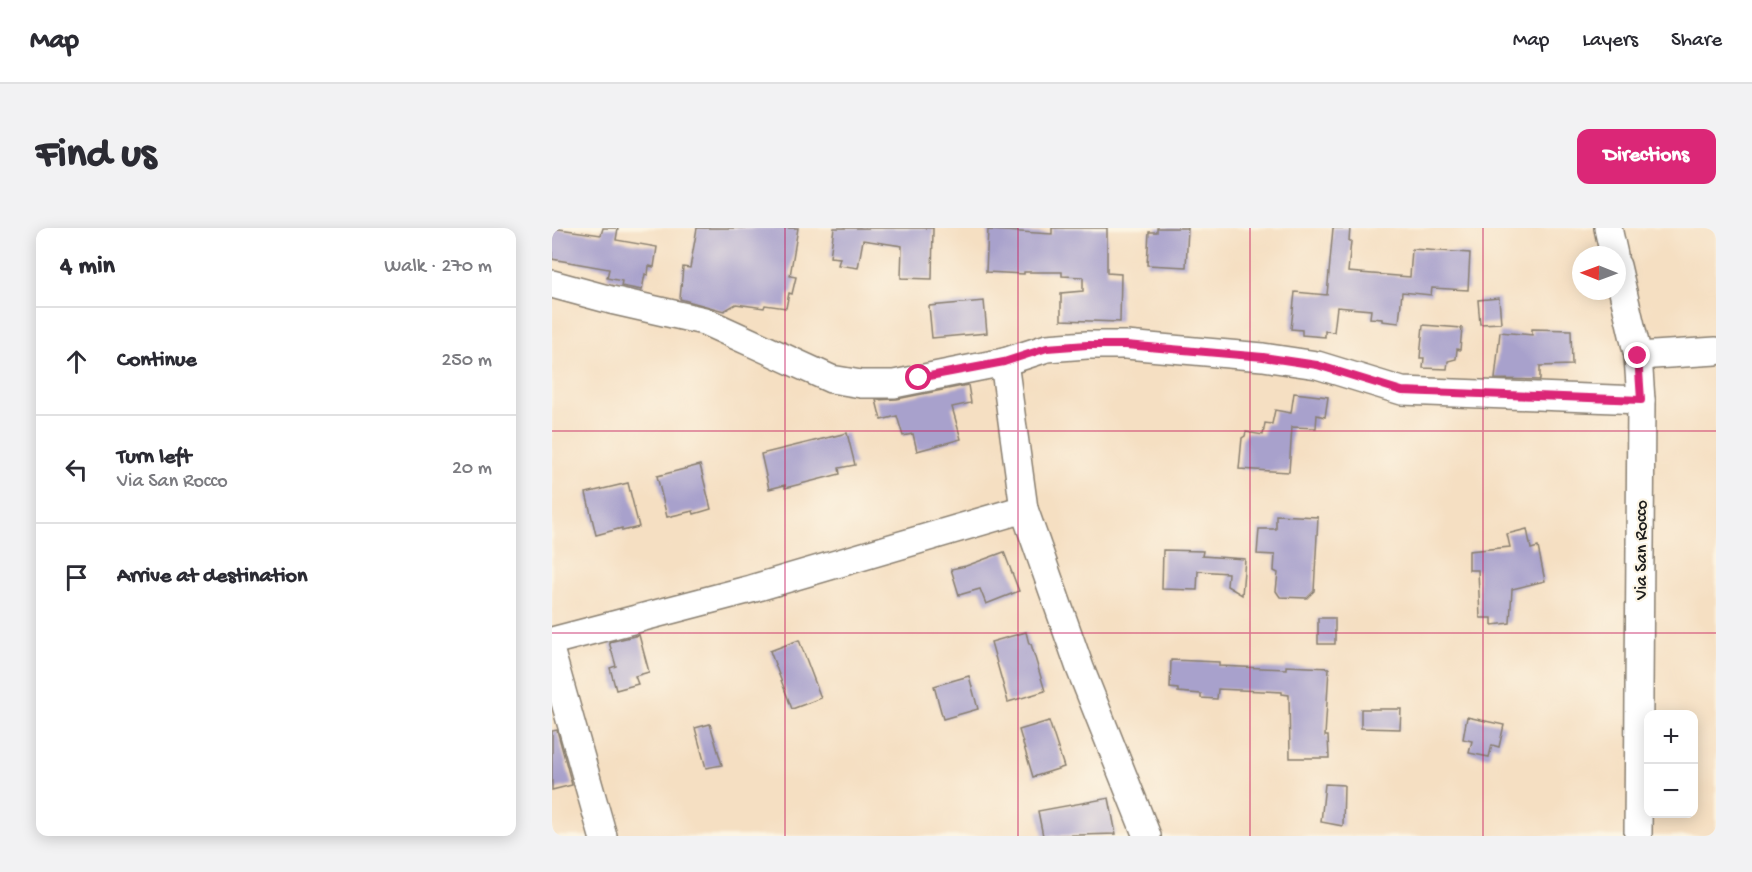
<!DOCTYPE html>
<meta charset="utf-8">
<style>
:root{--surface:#fff;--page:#f2f2f3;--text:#2b2b33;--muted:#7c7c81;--line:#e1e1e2;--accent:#db2777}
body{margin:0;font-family:"Gochi Hand",sans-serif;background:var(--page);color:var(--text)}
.controls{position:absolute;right:18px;bottom:18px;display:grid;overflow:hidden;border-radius:12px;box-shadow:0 3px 15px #0003}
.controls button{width:54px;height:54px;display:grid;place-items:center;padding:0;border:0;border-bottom:2px solid var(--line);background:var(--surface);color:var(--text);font:30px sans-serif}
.compass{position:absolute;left:1020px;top:18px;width:54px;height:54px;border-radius:50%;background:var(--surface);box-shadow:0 3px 15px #0003;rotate:271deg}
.stop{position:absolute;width:18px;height:18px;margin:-14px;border:4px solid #db2777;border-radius:50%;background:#fff}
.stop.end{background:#db2777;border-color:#fff;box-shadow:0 2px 6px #0008}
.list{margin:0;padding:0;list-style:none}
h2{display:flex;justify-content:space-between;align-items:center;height:78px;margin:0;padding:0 24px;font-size:26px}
h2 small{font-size:20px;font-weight:400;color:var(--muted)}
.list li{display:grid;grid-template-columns:39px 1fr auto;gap:18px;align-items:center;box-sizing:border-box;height:108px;padding:0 24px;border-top:2px solid var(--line)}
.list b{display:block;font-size:22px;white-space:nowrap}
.list p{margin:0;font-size:20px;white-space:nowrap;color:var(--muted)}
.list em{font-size:20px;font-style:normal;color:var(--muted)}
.icon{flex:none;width:33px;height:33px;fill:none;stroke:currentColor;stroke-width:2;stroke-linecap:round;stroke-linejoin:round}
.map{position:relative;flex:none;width:1164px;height:608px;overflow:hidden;border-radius:12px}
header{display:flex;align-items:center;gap:36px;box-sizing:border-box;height:84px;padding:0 30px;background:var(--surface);border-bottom:2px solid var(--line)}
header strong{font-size:28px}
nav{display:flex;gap:33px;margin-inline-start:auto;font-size:21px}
.intro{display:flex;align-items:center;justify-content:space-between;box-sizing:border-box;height:144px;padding:0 36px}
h1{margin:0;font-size:42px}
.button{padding:15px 27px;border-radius:12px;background:var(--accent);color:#fff;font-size:21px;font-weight:700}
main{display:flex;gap:36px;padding:0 36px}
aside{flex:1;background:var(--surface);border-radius:12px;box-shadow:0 3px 15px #0003}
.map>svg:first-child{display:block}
.building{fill:#a8a1cc}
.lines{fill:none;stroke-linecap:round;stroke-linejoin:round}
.minor-casing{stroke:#887e6f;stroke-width:30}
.minor{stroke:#fff;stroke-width:27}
.route{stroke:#db2777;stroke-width:8}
.grid{fill:none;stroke:#c2185b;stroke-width:1.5;stroke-opacity:0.55}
.labels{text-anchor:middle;stroke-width:4.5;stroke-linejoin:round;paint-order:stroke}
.street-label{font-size:18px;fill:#1c1c1c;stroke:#fcf5e5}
</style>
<header>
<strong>Map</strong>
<nav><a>Map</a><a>Layers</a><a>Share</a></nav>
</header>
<div class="intro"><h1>Find us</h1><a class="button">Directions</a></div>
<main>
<aside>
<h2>4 min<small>Walk · 270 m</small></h2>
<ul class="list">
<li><svg class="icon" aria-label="ahead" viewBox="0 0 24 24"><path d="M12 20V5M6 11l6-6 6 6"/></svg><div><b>Continue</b></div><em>250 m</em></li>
<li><svg class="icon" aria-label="left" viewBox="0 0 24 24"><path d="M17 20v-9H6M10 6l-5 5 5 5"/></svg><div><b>Turn left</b><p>Via San Rocco</p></div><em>20 m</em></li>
<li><svg class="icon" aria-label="arrive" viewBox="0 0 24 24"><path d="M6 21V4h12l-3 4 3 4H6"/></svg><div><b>Arrive at destination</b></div></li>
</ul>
</aside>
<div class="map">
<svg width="1164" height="608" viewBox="0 0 1164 608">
<rect width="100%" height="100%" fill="#fcf5e5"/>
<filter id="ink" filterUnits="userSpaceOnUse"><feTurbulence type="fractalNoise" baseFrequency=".0167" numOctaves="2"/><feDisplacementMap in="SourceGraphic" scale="12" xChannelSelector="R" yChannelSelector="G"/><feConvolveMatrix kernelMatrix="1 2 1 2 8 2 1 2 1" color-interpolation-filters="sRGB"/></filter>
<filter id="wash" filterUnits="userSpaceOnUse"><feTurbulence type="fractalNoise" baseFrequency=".008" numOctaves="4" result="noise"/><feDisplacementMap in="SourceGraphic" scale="24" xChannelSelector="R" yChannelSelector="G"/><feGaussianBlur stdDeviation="1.35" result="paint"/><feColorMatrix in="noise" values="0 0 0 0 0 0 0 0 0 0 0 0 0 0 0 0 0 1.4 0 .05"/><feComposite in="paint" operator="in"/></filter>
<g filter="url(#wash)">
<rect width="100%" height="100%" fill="#f5dfc2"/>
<g id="blocks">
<g class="building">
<path d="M 0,0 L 49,7 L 51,0 L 66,0 L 64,12 L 105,19 L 102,39 L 97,38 L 96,47 L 93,46 L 90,62 L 69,58 L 70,53 L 55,50 L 57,41 L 0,31 Z"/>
<path d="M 145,0 L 246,0 L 238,48 L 244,49 L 240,66 L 237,65 L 234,80 L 213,77 L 212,80 L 184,76 L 172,83 L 128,71 L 131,39 L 138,40 Z"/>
<path d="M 282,0 L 381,0 L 380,51 L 349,50 L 350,18 L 311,12 L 306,40 L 286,37 L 288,30 L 278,29 Z"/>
<path d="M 500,0 L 555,0 L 555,45 L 569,46 L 568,94 L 509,92 L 509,65 L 531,63 L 531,49 L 510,48 L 510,44 L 472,44 L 472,46 L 434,44 L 436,2 L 500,6 Z"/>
<path d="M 605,0 L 636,0 L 634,39 L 595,37 L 597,4 L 605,4 Z"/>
<path d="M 781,0 L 798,0 L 797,13 L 799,13 L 796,44 L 858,49 L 860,21 L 918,25 L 916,62 L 880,60 L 879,67 L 850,64 L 847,95 L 830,93 L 830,91 L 818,90 L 819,82 L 785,79 L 782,104 L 773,103 L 773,109 L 750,107 L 750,102 L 739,101 L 743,64 L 775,67 Z"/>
<path d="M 947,70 L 949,95 L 928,96 L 926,72 Z"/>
<path d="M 432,73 L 435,105 L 380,110 L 377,78 Z"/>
<path d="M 871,97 L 910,100 L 908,122 L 905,121 L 904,131 L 896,133 L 895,141 L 871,140 L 872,130 L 868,130 Z"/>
<path d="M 980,101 L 1019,102 L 1020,137 L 988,138 L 988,152 L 943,151 L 948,104 L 980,107 Z"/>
<path d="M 416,157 L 419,175 L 400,179 L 409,211 L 365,223 L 361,206 L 351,208 L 345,188 L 329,192 L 324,172 L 345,171 Z"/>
<path d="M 742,165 L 776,169 L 773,189 L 765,187 L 764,200 L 740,199 L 737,244 L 687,241 L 690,210 L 693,208 L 694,204 L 711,207 L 713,195 L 720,196 L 723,182 L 739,185 Z"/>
<path d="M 295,205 L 303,237 L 287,240 L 288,246 L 233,260 L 233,257 L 217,261 L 209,226 Z"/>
<path d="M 148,237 L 159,281 L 142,286 L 141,283 L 115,289 L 105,248 Z"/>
<path d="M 76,255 L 87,299 L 70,303 L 70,300 L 44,307 L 34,265 Z"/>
<path d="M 724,287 L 766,289 L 762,363 L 755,370 L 728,369 L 724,363 L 726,345 L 722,343 L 723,327 L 705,326 L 707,301 L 724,301 Z"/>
<path d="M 975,301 L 979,321 L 986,319 L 993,353 L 960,361 L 958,395 L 940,397 L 940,390 L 928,390 L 926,342 L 917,342 L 917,323 L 958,319 L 955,306 Z"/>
<path d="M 611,322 L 651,323 L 650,328 L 693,331 L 690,367 L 675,358 L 676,345 L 646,343 L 645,362 L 610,361 Z"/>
<path d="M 452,324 L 467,363 L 434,376 L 428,361 L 407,367 L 399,341 L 414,338 Z"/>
<rect x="766" y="390" width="17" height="26"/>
<path d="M 474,404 L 477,416 L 479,416 L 493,463 L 456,474 L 439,414 Z"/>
<path d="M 87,407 L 97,444 L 83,448 L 86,456 L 64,462 L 58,440 L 64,438 L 57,414 Z"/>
<path d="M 247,412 L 269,470 L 240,481 L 218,423 Z"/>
<path d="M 619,432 L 667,434 L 667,438 L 734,441 L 734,438 L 777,440 L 773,508 L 776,508 L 777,530 L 738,530 L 737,467 L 730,466 L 730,464 L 666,461 L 665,471 L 649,470 L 649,466 L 626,464 L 626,461 L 618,460 Z"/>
<path d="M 417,448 L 426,481 L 391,491 L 382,458 Z"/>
<path d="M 809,481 L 849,481 L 848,501 L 809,500 Z"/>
<path d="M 915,489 L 952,497 L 947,519 L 940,517 L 937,529 L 917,525 L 920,513 L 911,511 Z"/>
<path d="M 497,493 L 512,539 L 481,549 L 467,502 Z"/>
<path d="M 158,496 L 170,537 L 154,540 L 143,500 Z"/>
<path d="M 5,502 L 20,557 L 0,562 L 0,503 Z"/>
<path d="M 773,556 L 792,557 L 791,598 L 769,594 Z"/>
<path d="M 557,570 L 564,606 L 491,608 L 486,583 Z"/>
</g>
</g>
</g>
<g filter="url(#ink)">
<use href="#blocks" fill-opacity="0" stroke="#887e6f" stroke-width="1.5"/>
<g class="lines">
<g class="minor-casing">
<g id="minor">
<path d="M 1056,0 L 1062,27"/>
<path d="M 1065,38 L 1086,128 L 1089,172 L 1086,608"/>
<path d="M 0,56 L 59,72 L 152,93 L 279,151 L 309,156 L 342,156 L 452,134 L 495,120 L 535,117 L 574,117 L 711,129 L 765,137 L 850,163 L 1089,172"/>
<path d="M 1086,128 L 1164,123"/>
<path d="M 452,134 L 472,281 L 528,440 L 595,608"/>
<path d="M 0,413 L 199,361 L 472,281"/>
<path d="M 0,428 L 51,608"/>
</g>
</g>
<use href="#minor" class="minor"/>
</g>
</g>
<g class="lines" filter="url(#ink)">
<path class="route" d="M 367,150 L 452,134 L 495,120 L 535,117 L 574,117 L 711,129 L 765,137 L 850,163 L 1089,172 L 1086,128"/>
</g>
<path class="grid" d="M 233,0 L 233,608M 466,0 L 466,608M 698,0 L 698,608M 931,0 L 931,608M 0,203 L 1164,203M 0,405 L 1164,405"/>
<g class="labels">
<g class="street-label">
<text transform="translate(1088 322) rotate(-90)" y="6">Via San Rocco</text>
</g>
</g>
</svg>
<div class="controls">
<button>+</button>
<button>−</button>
</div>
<svg class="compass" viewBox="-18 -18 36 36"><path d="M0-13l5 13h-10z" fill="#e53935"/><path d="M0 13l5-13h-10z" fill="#7c7c81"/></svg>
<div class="stop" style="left:367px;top:150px"></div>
<div class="stop end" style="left:1086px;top:128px"></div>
</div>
</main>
